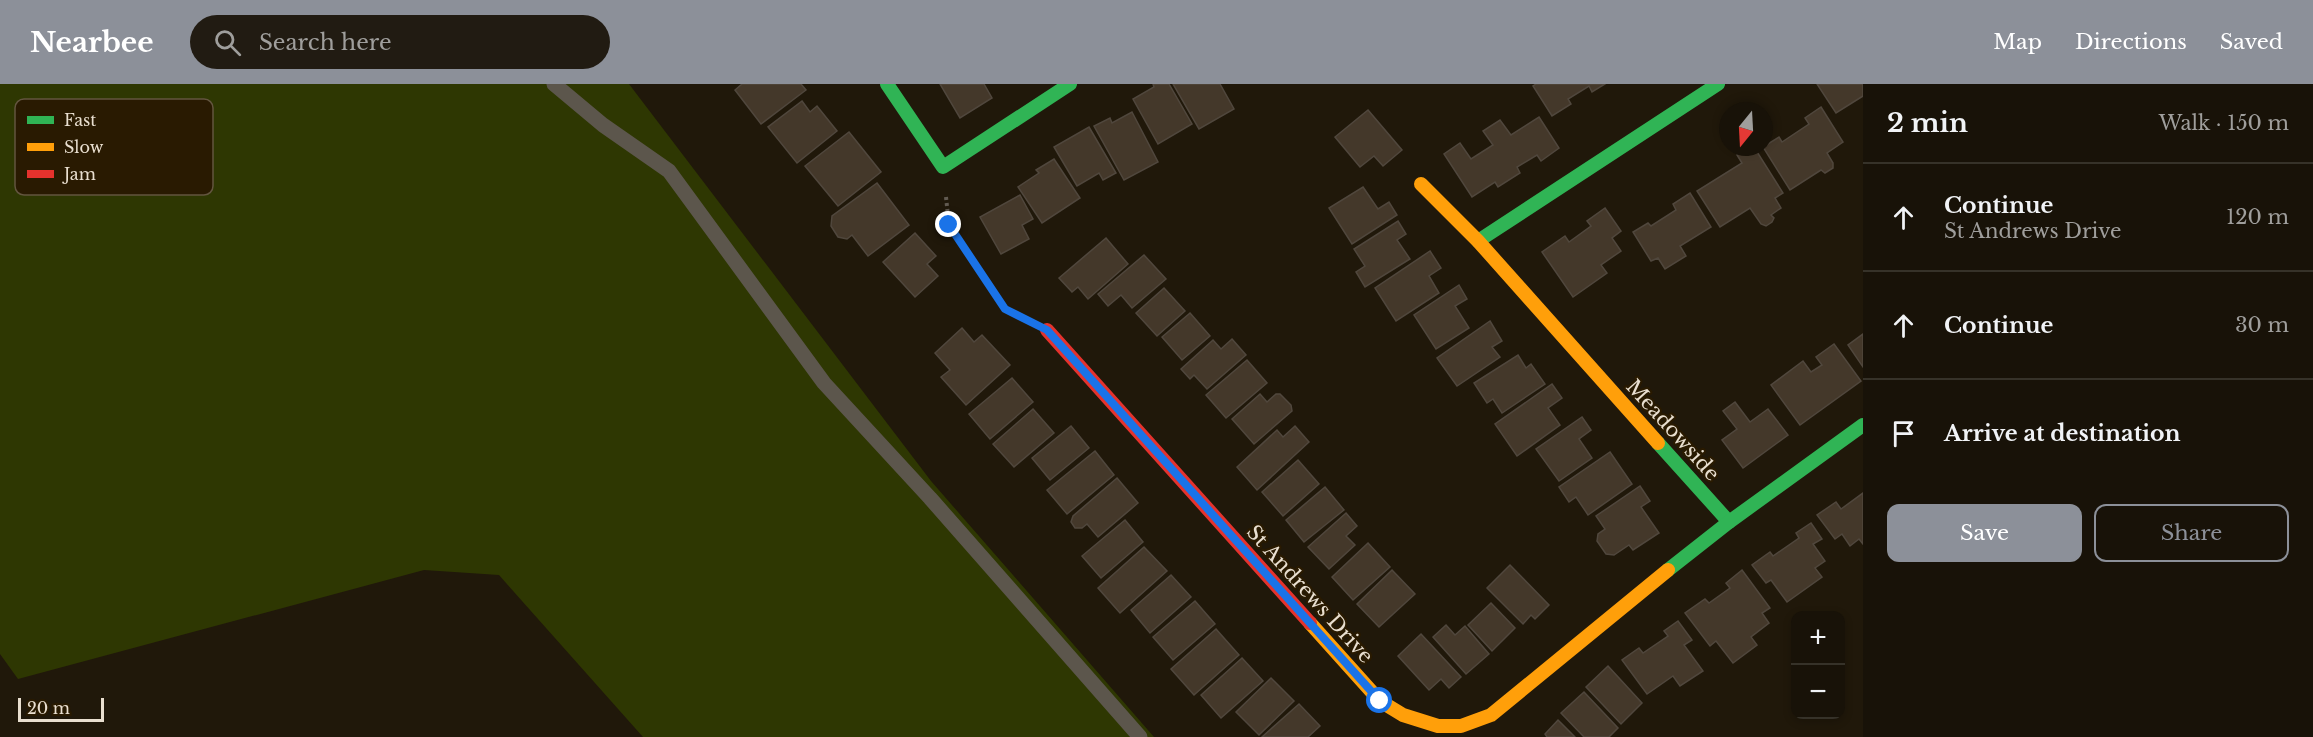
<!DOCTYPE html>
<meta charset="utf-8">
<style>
:root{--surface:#181208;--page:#211b12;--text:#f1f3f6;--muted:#9f9e9c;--line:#363229;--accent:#8c9099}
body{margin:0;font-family:"Libre Baskerville",serif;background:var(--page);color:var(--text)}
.controls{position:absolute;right:18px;bottom:18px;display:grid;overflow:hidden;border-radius:12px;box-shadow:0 3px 9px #0003}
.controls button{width:54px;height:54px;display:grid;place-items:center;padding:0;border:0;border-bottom:2px solid var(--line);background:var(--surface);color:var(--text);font:30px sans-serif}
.compass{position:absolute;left:1719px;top:18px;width:54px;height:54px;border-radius:50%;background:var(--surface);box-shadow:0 3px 9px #0003;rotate:198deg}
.scale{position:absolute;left:18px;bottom:15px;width:86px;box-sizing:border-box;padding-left:6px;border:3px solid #e9dfd0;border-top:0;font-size:16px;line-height:21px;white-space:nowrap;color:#e9dfd0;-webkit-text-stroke:4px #291a01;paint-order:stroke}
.stop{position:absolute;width:18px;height:18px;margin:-14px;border:4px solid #1a73e8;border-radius:50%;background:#fff}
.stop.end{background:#1a73e8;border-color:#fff;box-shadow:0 2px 6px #0008}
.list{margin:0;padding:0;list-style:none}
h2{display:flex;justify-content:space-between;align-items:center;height:78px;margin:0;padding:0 24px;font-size:26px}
h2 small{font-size:20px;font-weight:400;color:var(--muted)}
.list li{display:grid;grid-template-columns:39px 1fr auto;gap:18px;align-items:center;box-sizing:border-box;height:108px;padding:0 24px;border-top:2px solid var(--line)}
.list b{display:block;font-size:22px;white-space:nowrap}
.list p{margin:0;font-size:20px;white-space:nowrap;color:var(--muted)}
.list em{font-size:20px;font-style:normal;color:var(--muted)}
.actions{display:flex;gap:12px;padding:18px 24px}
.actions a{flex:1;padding:14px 0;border:2px solid var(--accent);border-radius:12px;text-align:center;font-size:21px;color:var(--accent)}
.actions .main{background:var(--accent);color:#fff}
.icon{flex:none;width:33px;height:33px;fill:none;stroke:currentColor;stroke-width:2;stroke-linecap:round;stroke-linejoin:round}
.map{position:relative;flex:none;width:1863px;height:653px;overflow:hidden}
header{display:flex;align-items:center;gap:36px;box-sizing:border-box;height:84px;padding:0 30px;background:var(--accent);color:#fff}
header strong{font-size:28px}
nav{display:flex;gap:33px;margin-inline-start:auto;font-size:21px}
.search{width:420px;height:54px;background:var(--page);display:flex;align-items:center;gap:15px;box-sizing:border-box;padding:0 21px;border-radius:33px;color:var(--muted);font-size:22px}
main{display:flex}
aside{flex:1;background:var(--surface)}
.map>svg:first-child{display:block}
.grass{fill:#2e3702}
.building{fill:#44382a;stroke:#50473d;stroke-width:1.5}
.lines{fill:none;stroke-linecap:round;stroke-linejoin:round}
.path{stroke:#615a51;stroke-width:4;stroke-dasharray:3 3;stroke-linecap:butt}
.lane{stroke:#5c564c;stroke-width:15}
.fast{stroke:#30b455;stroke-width:14}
.slow{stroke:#ff9f0a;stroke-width:14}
.jam{stroke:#e5322d;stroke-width:14}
.route{stroke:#1a73e8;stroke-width:8}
.labels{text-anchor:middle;stroke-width:4.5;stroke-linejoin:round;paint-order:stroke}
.street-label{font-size:20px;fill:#e9dfd0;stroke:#291a01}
.key{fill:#291a01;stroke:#63553f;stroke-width:1.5}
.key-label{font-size:16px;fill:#e9dfd0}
</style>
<header>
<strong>Nearbee</strong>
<div class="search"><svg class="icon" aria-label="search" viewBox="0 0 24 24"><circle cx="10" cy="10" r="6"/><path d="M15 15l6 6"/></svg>Search here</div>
<nav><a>Map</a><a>Directions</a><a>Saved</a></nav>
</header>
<main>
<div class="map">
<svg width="1863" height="653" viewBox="0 0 1863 653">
<rect width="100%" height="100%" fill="#20180a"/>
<path class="grass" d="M 0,0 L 629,0 L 931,397 L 1154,653 L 643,653 L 499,491 L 424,486 L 18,595 L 0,570 Z"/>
<g class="building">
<path d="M 742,0 L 801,0 L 806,6 L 761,40 L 735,6 Z"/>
<path d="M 940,0 L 984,0 L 992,14 L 960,34 Z"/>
<path d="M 1153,0 L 1169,0 L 1192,40 L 1158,60 L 1133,15 L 1154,3 Z"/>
<path d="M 1173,0 L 1220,0 L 1234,25 L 1199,45 Z"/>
<path d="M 1536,0 L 1605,0 L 1592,8 L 1589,2 L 1568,15 L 1571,20 L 1552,32 L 1533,2 Z"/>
<path d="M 1817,0 L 1863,0 L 1863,12 L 1836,29 Z"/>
<path d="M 802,17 L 810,28 L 817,22 L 837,47 L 797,79 L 768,43 Z"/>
<path d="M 1821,23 L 1843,58 L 1827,69 L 1833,79 L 1833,84 L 1825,89 L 1821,86 L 1790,106 L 1763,63 L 1779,53 L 1782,58 L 1809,40 L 1805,34 Z"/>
<path d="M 1368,26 L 1402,66 L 1383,82 L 1374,72 L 1360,83 L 1335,53 Z"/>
<path d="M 1132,28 L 1158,78 L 1124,96 L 1094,42 L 1110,34 L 1112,39 Z"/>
<path d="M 1539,33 L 1559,64 L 1541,77 L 1537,71 L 1517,83 L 1520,89 L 1498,103 L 1495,98 L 1472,113 L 1444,70 L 1460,59 L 1471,75 L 1493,61 L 1483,47 L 1500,36 L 1511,51 Z"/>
<path d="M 1089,43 L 1116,89 L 1103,96 L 1099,89 L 1077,102 L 1054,63 Z"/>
<path d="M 849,48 L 881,88 L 838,122 L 805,82 Z"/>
<path d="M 1750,63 L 1754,63 L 1783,109 L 1775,114 L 1781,124 L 1771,131 L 1774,134 L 1772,138 L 1766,142 L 1761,140 L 1750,124 L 1720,143 L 1697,107 L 1742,79 L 1737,71 Z"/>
<path d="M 1054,75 L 1080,114 L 1042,139 L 1018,103 L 1039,89 L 1036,86 Z"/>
<path d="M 877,99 L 909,141 L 868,172 L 852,151 L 847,155 L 838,153 L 831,142 L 832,132 Z"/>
<path d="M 1363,103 L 1378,125 L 1389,118 L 1397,131 L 1352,160 L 1329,124 Z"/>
<path d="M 1690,109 L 1711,143 L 1680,162 L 1686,172 L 1665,185 L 1658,174 L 1651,177 L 1633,148 L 1648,139 L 1651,142 L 1676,126 L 1673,120 Z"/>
<path d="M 1020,111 L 1033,135 L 1022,141 L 1029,155 L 1001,170 L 980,133 Z"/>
<path d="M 1605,124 L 1621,147 L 1612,154 L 1621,167 L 1601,181 L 1607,189 L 1573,213 L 1542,168 L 1565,152 L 1569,158 L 1591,142 L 1587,137 Z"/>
<path d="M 1398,137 L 1406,150 L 1397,156 L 1410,175 L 1365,203 L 1356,188 L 1365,182 L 1354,165 Z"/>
<path d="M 915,149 L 936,172 L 927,180 L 938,192 L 915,213 L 883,178 Z"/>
<path d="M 1106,154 L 1128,180 L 1088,215 L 1078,203 L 1072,208 L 1059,194 Z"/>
<path d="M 1430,167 L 1441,184 L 1429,192 L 1439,209 L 1396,237 L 1375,204 Z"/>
<path d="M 1144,171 L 1166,195 L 1132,224 L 1121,211 L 1108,222 L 1098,210 Z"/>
<path d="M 1459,201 L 1467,215 L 1455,222 L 1469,244 L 1436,265 L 1414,231 Z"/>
<path d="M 1164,204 L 1185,227 L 1157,252 L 1136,229 Z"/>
<path d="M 1190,229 L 1210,252 L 1182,276 L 1162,253 Z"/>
<path d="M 1490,237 L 1502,257 L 1492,263 L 1500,273 L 1457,302 L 1437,274 Z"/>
<path d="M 962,244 L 974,258 L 982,251 L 1010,281 L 966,321 L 941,293 L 950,286 L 935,269 Z"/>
<path d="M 1863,250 L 1863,283 L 1848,261 Z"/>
<path d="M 1232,255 L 1246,271 L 1207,305 L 1194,291 L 1190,295 L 1181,285 L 1213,256 L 1221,265 Z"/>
<path d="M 1834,260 L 1861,297 L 1800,341 L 1771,301 L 1803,277 L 1811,288 L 1822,281 L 1816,273 Z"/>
<path d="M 1518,271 L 1526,284 L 1531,280 L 1545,300 L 1502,329 L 1493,315 L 1487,319 L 1474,299 Z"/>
<path d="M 1247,276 L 1267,299 L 1226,334 L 1206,311 Z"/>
<path d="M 1012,294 L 1033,318 L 990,355 L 969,330 Z"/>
<path d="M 1552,300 L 1562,314 L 1548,324 L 1560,341 L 1517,372 L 1495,340 Z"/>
<path d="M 1260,310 L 1267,318 L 1276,310 L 1280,310 L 1291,321 L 1292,327 L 1254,360 L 1232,335 Z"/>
<path d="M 1735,318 L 1750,338 L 1768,325 L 1788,351 L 1743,384 L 1722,356 L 1737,345 L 1723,327 Z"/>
<path d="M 1033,325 L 1054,349 L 1014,383 L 993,360 Z"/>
<path d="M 1582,333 L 1591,346 L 1579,355 L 1592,374 L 1559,397 L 1536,365 Z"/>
<path d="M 1071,342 L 1089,364 L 1050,396 L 1032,374 Z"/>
<path d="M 1295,342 L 1309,358 L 1257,406 L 1237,383 L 1277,346 L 1283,353 Z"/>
<path d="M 1095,367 L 1114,391 L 1067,430 L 1047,406 Z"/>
<path d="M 1610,368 L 1632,400 L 1588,431 L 1576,413 L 1569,418 L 1559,403 Z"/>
<path d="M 1298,376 L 1319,400 L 1283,432 L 1262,408 Z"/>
<path d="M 1117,394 L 1138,419 L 1098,453 L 1087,440 L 1082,444 L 1075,444 L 1071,438 L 1073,432 Z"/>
<path d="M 1640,402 L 1650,417 L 1641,423 L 1659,449 L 1633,466 L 1629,461 L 1614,471 L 1606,470 L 1597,457 L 1598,450 L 1605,445 L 1596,432 Z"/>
<path d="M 1325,403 L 1344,426 L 1304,458 L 1286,436 Z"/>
<path d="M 1863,409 L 1863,460 L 1859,455 L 1850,462 L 1842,450 L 1835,455 L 1817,431 L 1836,418 L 1841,425 Z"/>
<path d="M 1346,429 L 1357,442 L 1346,452 L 1355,461 L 1329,485 L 1308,463 Z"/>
<path d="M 1125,436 L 1143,458 L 1101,494 L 1082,472 Z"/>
<path d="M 1811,439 L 1822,455 L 1813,460 L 1825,477 L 1815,484 L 1822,493 L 1787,518 L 1771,496 L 1766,499 L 1752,481 L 1770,468 L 1773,472 L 1799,454 L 1796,449 Z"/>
<path d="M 1368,459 L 1390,483 L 1353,516 L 1332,493 Z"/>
<path d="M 1144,463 L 1167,487 L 1120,529 L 1098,504 Z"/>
<path d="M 1510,481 L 1549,521 L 1535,535 L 1531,531 L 1523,540 L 1487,504 Z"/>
<path d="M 1392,486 L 1415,510 L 1379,543 L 1357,520 Z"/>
<path d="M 1742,486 L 1770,524 L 1762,529 L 1769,539 L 1751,553 L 1757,561 L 1733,579 L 1716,557 L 1710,562 L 1685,529 L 1705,515 L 1709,519 L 1730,504 L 1726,499 Z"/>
<path d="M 1171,491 L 1191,513 L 1150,549 L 1131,526 Z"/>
<path d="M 1195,517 L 1215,540 L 1173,576 L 1153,553 Z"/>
<path d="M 1491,519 L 1515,544 L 1492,567 L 1468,541 Z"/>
<path d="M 1678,537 L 1692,556 L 1684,561 L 1703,587 L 1680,602 L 1673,592 L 1647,610 L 1622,576 L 1639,564 L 1643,569 L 1668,552 L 1664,547 Z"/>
<path d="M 1446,541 L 1455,551 L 1465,542 L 1489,570 L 1466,590 L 1433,553 Z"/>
<path d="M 1216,545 L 1239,571 L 1194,611 L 1171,585 Z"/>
<path d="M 1421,550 L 1461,593 L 1449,604 L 1441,595 L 1429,606 L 1398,572 Z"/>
<path d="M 1242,574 L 1263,597 L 1221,634 L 1201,611 Z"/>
<path d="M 1608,582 L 1642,619 L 1621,640 L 1586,603 Z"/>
<path d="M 1271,594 L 1294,617 L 1259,651 L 1236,628 Z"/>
<path d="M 1584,608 L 1618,644 L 1609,653 L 1584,653 L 1561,629 Z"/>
<path d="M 1299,620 L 1320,642 L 1308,653 L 1262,653 Z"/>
<path d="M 1558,636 L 1575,653 L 1547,653 L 1545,650 Z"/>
</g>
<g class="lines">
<path class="path" d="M 946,113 L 949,141 L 1005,225 L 1019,233"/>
<path class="lane" d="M 554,0 L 603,41 L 669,87 L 824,299 L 930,414 L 1140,653"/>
<g class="fast">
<path d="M 887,0 L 943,83 L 1070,0"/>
<path d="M 1478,157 L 1718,0"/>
<path d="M 1658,359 L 1729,438"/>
<path d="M 1668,486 L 1729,438 L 1863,341"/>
</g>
<g class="slow">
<path d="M 1421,100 L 1478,157 L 1658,359"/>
<path d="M 1310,539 L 1380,617 L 1403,631 L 1438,642 L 1461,642 L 1491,631 L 1668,486"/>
</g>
<path class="jam" d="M 1047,246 L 1310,539"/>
</g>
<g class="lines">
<path class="route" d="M 949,141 L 1005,225 L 1047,246 L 1380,617"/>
</g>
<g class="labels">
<g class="street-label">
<text transform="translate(1673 346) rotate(48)" y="7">Meadowside</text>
<text transform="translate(1310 510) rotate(48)" y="7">St Andrews Drive</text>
</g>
</g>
<rect x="15" y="15" width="198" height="96" rx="9" class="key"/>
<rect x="27" y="32" width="27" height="8" fill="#30b455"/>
<rect x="27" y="59" width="27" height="8" fill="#ff9f0a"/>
<rect x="27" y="86" width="27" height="8" fill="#e5322d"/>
<g class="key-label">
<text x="64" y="42">Fast</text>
<text x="64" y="69">Slow</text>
<text x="64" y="96">Jam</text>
</g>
</svg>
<div class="controls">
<button>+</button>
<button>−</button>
</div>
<svg class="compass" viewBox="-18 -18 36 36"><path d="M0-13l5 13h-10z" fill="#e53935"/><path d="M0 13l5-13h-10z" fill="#9f9e9c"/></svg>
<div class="scale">20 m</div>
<div class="stop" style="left:1380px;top:617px"></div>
<div class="stop end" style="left:949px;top:141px"></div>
</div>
<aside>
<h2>2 min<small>Walk · 150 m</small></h2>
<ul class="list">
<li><svg class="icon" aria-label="ahead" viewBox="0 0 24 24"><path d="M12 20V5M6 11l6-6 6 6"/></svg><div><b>Continue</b><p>St Andrews Drive</p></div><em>120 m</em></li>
<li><svg class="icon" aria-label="ahead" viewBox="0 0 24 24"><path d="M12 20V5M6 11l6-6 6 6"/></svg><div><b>Continue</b></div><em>30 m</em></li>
<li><svg class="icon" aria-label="arrive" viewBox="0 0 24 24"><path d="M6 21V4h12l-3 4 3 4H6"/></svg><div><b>Arrive at destination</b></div></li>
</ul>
<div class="actions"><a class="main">Save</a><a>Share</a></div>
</aside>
</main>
